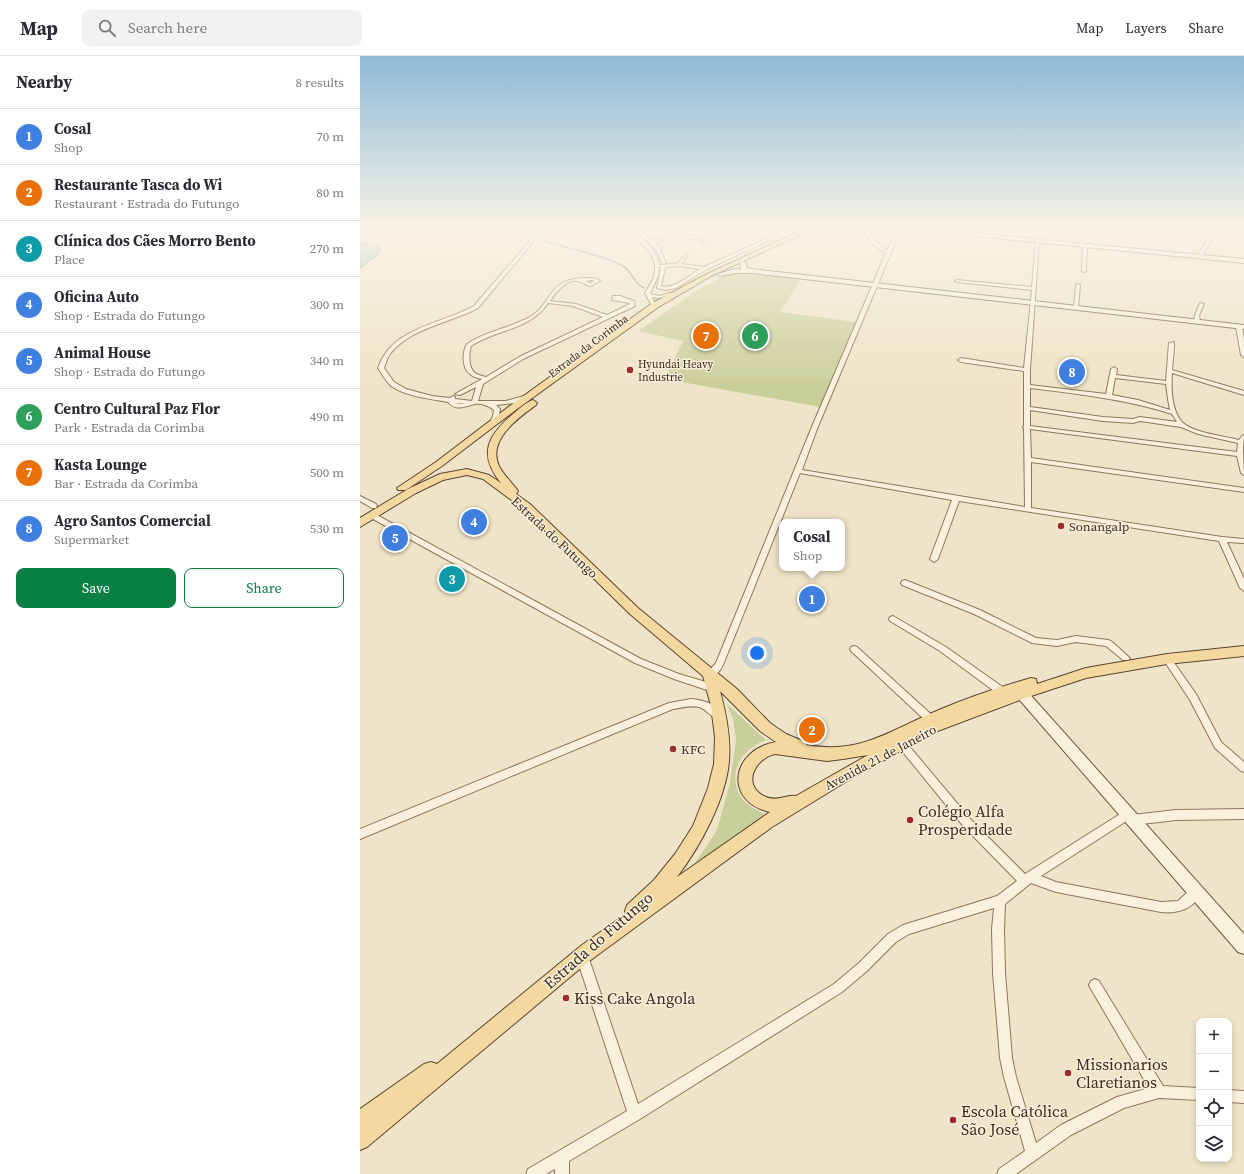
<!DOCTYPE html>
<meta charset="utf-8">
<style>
:root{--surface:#fff;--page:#f2f2f3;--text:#2b2b33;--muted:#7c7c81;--line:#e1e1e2;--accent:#0b8043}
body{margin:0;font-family:"Source Serif 4",serif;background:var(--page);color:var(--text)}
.controls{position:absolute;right:12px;bottom:12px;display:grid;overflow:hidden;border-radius:8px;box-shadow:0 2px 6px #0003}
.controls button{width:36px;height:36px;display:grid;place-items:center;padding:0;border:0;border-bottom:1px solid var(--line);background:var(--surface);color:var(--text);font:20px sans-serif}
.you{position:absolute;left:397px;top:597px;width:14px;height:14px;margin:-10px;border:3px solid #fff;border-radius:50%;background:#1a73e8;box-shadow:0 0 0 6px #1a73e833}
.badge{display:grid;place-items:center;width:26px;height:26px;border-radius:50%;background:var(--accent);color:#fff;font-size:13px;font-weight:700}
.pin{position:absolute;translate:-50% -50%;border:2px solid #fff;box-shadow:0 1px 4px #0006}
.popup{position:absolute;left:419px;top:463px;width:66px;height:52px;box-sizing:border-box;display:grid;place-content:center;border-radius:8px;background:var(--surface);filter:drop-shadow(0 1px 3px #0005);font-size:13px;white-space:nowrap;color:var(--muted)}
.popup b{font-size:15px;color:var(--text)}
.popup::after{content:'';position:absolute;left:50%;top:100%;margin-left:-8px;border:8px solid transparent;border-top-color:var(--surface)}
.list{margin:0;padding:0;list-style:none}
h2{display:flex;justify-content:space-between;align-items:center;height:52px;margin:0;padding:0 16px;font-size:17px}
h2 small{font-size:13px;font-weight:400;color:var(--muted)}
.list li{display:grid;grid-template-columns:26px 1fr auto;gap:12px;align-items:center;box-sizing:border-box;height:56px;padding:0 16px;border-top:1px solid var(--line)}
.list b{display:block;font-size:15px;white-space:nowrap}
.list p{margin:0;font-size:13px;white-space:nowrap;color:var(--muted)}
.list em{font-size:13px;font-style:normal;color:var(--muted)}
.actions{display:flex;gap:8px;padding:12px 16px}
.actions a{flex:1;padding:9px 0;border:1px solid var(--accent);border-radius:8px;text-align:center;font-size:14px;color:var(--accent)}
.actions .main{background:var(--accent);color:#fff}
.icon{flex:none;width:22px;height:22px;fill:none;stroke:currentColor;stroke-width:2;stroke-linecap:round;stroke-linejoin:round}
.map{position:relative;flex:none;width:884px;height:1118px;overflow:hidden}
header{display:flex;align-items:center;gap:24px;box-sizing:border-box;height:56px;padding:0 20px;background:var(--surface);border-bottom:1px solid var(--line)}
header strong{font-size:19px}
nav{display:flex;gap:22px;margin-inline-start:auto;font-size:14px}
.search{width:280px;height:36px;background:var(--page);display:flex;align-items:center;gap:10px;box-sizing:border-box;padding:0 14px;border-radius:8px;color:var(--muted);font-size:15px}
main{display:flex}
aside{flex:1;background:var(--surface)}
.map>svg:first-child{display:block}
.green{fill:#c9cf9b}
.water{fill:#a9c4bc;stroke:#6f938a}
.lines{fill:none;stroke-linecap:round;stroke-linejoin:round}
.stream{stroke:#6f938a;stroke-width:1.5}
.street-casing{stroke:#8d765c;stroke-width:2}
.secondary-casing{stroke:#6f573f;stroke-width:2}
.primary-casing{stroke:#5b4430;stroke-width:2}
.street{fill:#faf1dc;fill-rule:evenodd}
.secondary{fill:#faf1dc;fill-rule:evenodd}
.primary{fill:#f3d9a0;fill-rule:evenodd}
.poi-dot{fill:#9e2a2b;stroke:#f7eed8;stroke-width:1.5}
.labels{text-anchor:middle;stroke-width:3;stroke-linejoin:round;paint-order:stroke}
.far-street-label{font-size:11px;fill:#3d2e20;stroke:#f7eed8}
.far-poi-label{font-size:11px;fill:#3d2e20;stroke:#f7eed8;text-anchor:start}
.poi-label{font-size:13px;fill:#3d2e20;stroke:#f7eed8;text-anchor:start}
.street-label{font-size:13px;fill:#3d2e20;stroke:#f7eed8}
.near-poi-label{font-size:16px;fill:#3d2e20;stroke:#f7eed8;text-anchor:start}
.near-street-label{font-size:16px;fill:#3d2e20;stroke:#f7eed8}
</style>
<header>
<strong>Map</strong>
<div class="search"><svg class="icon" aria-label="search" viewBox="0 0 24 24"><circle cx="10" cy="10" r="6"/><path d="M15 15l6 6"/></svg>Search here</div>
<nav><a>Map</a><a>Layers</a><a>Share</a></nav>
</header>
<main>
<aside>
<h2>Nearby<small>8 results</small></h2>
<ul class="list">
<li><span class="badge" style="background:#3f7fe0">1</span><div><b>Cosal</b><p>Shop</p></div><em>70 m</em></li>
<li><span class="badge" style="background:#e8710a">2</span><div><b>Restaurante Tasca do Wi</b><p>Restaurant · Estrada do Futungo</p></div><em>80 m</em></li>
<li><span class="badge" style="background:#0f9aa8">3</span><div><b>Clínica dos Cães Morro Bento</b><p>Place</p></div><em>270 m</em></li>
<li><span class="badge" style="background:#3f7fe0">4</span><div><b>Oficina Auto</b><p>Shop · Estrada do Futungo</p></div><em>300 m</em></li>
<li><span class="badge" style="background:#3f7fe0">5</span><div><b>Animal House</b><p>Shop · Estrada do Futungo</p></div><em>340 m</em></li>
<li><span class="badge" style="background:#2e9e5b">6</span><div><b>Centro Cultural Paz Flor</b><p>Park · Estrada da Corimba</p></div><em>490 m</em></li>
<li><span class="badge" style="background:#e8710a">7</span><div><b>Kasta Lounge</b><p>Bar · Estrada da Corimba</p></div><em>500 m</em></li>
<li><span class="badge" style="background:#3f7fe0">8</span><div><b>Agro Santos Comercial</b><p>Supermarket</p></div><em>530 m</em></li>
</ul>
<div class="actions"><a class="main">Save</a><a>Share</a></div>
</aside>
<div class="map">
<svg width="884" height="1118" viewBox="0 0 884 1118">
<rect width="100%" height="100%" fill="#f0e4c8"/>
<g class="green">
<path d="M 371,216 L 440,224 L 420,256 L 496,266 L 460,351 L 305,323 L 323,285 L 278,275 L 336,235 Z"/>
<path d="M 366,647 L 406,684 C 387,692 372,707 376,728 C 377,734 380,741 384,745 C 391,751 399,755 407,760 L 326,821 L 357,774 L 370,727 L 376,683 L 373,663 Z"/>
</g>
<path class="water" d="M 0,187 L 20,189 L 20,194 L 15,201 L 0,212 Z"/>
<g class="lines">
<path class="stream" d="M 179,173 L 179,181 L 184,185 C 206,192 244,199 263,210 C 272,215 274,228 284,232"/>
<g class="street-casing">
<g id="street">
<path d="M 175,173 L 179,173 L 172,187 L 118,252 C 90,267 50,272 30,298 C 27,302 26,307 24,312 L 34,326 L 46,333 L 72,340 L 90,342 L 93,340 L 95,341 L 95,343 L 112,345 L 116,331 L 100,339 L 95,338 L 122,323 C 118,322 113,321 110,318 C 102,312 102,296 107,288 C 126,275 150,272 170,261 C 194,246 187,224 223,222 C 230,222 235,221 240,225 L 230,230 C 226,229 222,226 218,225 C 206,223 196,236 190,245 L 216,248 L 247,259 L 270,248 L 270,247 L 252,244 L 253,240 L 260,240 L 274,245 L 275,250 L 163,303 L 123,328 L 118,345 L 146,345 L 167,339 L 170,341 L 154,347 L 136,349 L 140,353 L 139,360 L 134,369 L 130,369 L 129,368 L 133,360 L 134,354 C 129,350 121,347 115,348 C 105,350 96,356 88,346 C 71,343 45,340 31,330 C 26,325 22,318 18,312 C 20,307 22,302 25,298 C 43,271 87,265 114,250 L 169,186 ZM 233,224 L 234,225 L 230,227 L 225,225 ZM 188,247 L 213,250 L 243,261 L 159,301 L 126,321 C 122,320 117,319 114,316 C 108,310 109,297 111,290 C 136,273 171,274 188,247 ZM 95,347 L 107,348 L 100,348 Z"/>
<path d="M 267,173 L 272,173 C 282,183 297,193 299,209 L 317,208 L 326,198 L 328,199 L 321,208 L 344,211 L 412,180 L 417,173 L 421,173 L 414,182 L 347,213 L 316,232 L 306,234 L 297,232 L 301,211 L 299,211 L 298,220 L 290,238 L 299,240 L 315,236 L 317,237 L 299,242 L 292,241 L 296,250 L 294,251 L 292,250 L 285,237 C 288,232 292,226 294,220 C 300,199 280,187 267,173 ZM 318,210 L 340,213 C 330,219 314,234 301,230 L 305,211 Z"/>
<path d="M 316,173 L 321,173 L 314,178 L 346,182 L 348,183 L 347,186 L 345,187 L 343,186 L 344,184 L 311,180 L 307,183 L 295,187 L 299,191 L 306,207 L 304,208 L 302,207 C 299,200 297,190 289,188 L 289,186 L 276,175 L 279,174 L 292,185 L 305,181 Z"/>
<path d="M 371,173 L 382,173 L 376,176 Z"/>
<path d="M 505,173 L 509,173 L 513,183 L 527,195 L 537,173 L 541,173 L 457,373 L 442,414 L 665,451 L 664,372 L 663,371 L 664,370 L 664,315 L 601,306 L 598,304 L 601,302 L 664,312 L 672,234 L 597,226 L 595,225 L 597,224 L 672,231 L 676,186 L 679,185 L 670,314 L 670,329 L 746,338 L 751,313 L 754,311 L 757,313 L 756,319 L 806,325 L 809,287 L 814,286 L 814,292 L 812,314 L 884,335 L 884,339 L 812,317 C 811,332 811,354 822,366 C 833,377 864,380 879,384 L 882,380 L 884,379 L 883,394 L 884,419 L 881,417 L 877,400 L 670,373 L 671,402 L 884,432 L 884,436 L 671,406 L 671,452 L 862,481 L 884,483 L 884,487 L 867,486 L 884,523 L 884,535 L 880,532 L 859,485 L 599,445 L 578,503 L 574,506 L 570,503 L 592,444 L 440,417 L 363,609 C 360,615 353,624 346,621 L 345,619 L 356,607 L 451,373 L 526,197 C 516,192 507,185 505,173 ZM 755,322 L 806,328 L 808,343 L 810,354 L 778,344 L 752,339 ZM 670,332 C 718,338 766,343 812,358 L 817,366 L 780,361 L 773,363 L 743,361 L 670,351 ZM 670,354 L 743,365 L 773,367 L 780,365 L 821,371 L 838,378 L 878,387 L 877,396 L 670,370 Z"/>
<path d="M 614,173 L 619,173 L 612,180 L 610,180 L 610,178 Z"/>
<path d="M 694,173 L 698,173 L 686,188 L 684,188 L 684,186 Z"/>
<path d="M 854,173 L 858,173 L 841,202 L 837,202 L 837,201 Z"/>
<path d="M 725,189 L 727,190 L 726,215 L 724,216 L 722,215 L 723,190 Z"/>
<path d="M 718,228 L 720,229 L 718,252 L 716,253 L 714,252 L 716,229 Z"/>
<path d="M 840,247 L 844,248 L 839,259 L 840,266 L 837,268 L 834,266 L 835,259 Z"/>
<path d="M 879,269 L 882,271 L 884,284 L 884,301 L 881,299 L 876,271 Z"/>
<path d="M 0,440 L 16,448 L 17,450 L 16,452 L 12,452 L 0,445 Z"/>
<path d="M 11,458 L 15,458 L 281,603 L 319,618 L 356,629 L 357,632 L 356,635 L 353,636 L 314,623 L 275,607 L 11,462 L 10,460 Z"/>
<path d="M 545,524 L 620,554 L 676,582 L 697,584 L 716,580 L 748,584 L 751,585 L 770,602 L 769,604 L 763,604 L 746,590 L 716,586 L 697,590 L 672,587 L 614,558 L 542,529 L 541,527 L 542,525 Z"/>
<path d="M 533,560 L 586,591 L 644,632 L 645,635 L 644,638 L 641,639 L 638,638 L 580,595 L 530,565 L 529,563 L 530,561 Z"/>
<path d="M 494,590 L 497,591 L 573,660 L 575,663 L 573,666 L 570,667 L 567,666 L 491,595 L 490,593 L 491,591 Z"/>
<path d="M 807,600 L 810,601 L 836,638 L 861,686 L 884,706 L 884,716 L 881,715 L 855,692 L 830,644 L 803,603 L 804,601 Z"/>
<path d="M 331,643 C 343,644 357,648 363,659 L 361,662 C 353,665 347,653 339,651 C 330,649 321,652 313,653 L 0,783 L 0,773 L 309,647 Z"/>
<path d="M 541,683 L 544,684 L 612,765 L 665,818 L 768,753 L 772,755 L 772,759 L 816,754 L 884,753 L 884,763 L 816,764 L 773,769 L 769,767 L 768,764 L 681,820 L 696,826 L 801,846 L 818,845 L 832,832 L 836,831 L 840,832 L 841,836 C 835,853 817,858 801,856 L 696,836 L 671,827 L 645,848 L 644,873 L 645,917 L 652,1002 L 656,1021 L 676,1087 L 701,1069 L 757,1041 L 789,1032 L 731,933 L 729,929 L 731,925 L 735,923 L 739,925 L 803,1030 L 839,1032 L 839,1044 L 799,1042 L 764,1052 L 711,1079 L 656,1118 L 637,1118 L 639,1113 L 665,1095 L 644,1021 L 640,1002 L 633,917 L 632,873 L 634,852 L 549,878 L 536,886 L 507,915 L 482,936 L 280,1063 L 209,1105 L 209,1118 L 195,1118 L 195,1113 L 186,1118 L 166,1118 L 168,1113 L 267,1055 L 216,900 L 218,896 L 222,894 L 226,896 L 228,900 L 278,1048 L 474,928 L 499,907 L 528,878 L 543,869 L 637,840 L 657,825 L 604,771 L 538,690 L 536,687 L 538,684 Z"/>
<path d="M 869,1034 L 884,1035 L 884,1047 L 869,1046 Z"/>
</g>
</g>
<g class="secondary-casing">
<g id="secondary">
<path d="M 547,173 L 571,173 L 884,203 L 884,207 Z"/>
<path d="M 383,205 L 386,207 L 387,212 L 392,213 L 884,269 L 884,273 L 392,217 L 376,217 L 360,220 L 357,218 L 376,213 L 381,214 L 380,207 Z"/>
<path d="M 662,633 L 666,634 L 884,878 L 884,898 L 878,896 L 658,642 L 656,638 L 658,634 Z"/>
</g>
</g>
<g class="primary-casing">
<g id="primary">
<path d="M 444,173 L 453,173 L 351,220 L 297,252 L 157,353 L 82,410 L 46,434 L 38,434 L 37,432 L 76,406 L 151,349 L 291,248 L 347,218 Z"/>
<path d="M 173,344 L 177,347 L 176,349 C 158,362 127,384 139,410 C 144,420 152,426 158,435 L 156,438 L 170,448 L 278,552 L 377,633 L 410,667 L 426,678 L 445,686 L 447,689 C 501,699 532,673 579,654 C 609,641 640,631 671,622 L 676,623 L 677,628 L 726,612 L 807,598 L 884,590 L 884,600 L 807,608 L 726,622 L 665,642 L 575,676 L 492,722 L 412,771 L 228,906 L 7,1091 L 0,1094 L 0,1053 L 64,1008 L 71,1006 L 77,1008 L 222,889 L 266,858 L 265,855 L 267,849 L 294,824 L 315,798 L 333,770 L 348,732 L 354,708 L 355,681 L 351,650 L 343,620 L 270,558 L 162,452 L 123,423 L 107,419 L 83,424 L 56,437 L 0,471 L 0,462 L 48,433 L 80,418 L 107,413 L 129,419 L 141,427 C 118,399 127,380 153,358 C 158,354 166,346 173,344 ZM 360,635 L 400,675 L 416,686 C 370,694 364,746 410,756 L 317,821 C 340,791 366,743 369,705 C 371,682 366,657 360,635 ZM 415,698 L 467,705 L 483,703 L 508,699 L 436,740 C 427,738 417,746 406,741 C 381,730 394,703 415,698 Z"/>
</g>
</g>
<use href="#street" class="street"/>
<use href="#secondary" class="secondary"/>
<use href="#primary" class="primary"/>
</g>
<linearGradient id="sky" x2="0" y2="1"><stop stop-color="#8fbad6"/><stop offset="0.52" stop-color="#f8f3e6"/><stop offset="1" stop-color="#f8f3e6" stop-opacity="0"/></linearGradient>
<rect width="884" height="330" fill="url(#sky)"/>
<g class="poi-dot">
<circle cx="270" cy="314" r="4"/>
<circle cx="701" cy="470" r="4"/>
<circle cx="313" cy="693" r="4"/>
<circle cx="550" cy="764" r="4"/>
<circle cx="206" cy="942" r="4"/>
<circle cx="708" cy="1017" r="4"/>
<circle cx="593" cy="1064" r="4"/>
</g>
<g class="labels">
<g class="far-street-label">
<text transform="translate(228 290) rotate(-37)" y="4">Estrada da Corimba</text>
</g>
<g class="far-poi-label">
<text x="278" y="312">Hyundai Heavy<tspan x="278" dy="13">Industrie</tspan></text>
</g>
<g class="poi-label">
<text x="709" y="475">Sonangalp</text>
<text x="321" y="698">KFC</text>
</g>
<g class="street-label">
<text transform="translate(195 481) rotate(43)" y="5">Estrada do Futungo</text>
<text transform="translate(520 701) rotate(-28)" y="5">Avenida 21 de Janeiro</text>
</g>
<g class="near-poi-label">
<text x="558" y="761">Colégio Alfa<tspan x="558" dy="18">Prosperidade</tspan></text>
<text x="214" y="948">Kiss Cake Angola</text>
<text x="716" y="1014">Missionarios<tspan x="716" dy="18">Claretianos</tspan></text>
<text x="601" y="1061">Escola Católica<tspan x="601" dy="18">São José</tspan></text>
</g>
<g class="near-street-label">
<text transform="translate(238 884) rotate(-41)" y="6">Estrada do Futungo</text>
</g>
</g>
</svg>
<div class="controls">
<button>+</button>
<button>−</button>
<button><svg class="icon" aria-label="locate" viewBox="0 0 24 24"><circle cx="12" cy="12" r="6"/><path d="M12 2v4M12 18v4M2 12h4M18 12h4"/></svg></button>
<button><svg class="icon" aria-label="layers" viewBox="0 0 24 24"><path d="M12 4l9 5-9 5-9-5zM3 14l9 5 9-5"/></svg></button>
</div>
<div class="you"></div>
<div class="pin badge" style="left:452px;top:543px;background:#3f7fe0">1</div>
<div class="popup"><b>Cosal</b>Shop</div>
<div class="pin badge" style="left:452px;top:674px;background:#e8710a">2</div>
<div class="pin badge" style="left:92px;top:523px;background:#0f9aa8">3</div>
<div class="pin badge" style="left:114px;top:466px;background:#3f7fe0">4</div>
<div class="pin badge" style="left:35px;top:482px;background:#3f7fe0">5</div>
<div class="pin badge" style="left:395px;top:280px;background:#2e9e5b">6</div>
<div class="pin badge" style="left:346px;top:280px;background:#e8710a">7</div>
<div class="pin badge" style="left:712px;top:316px;background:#3f7fe0">8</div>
</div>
</main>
